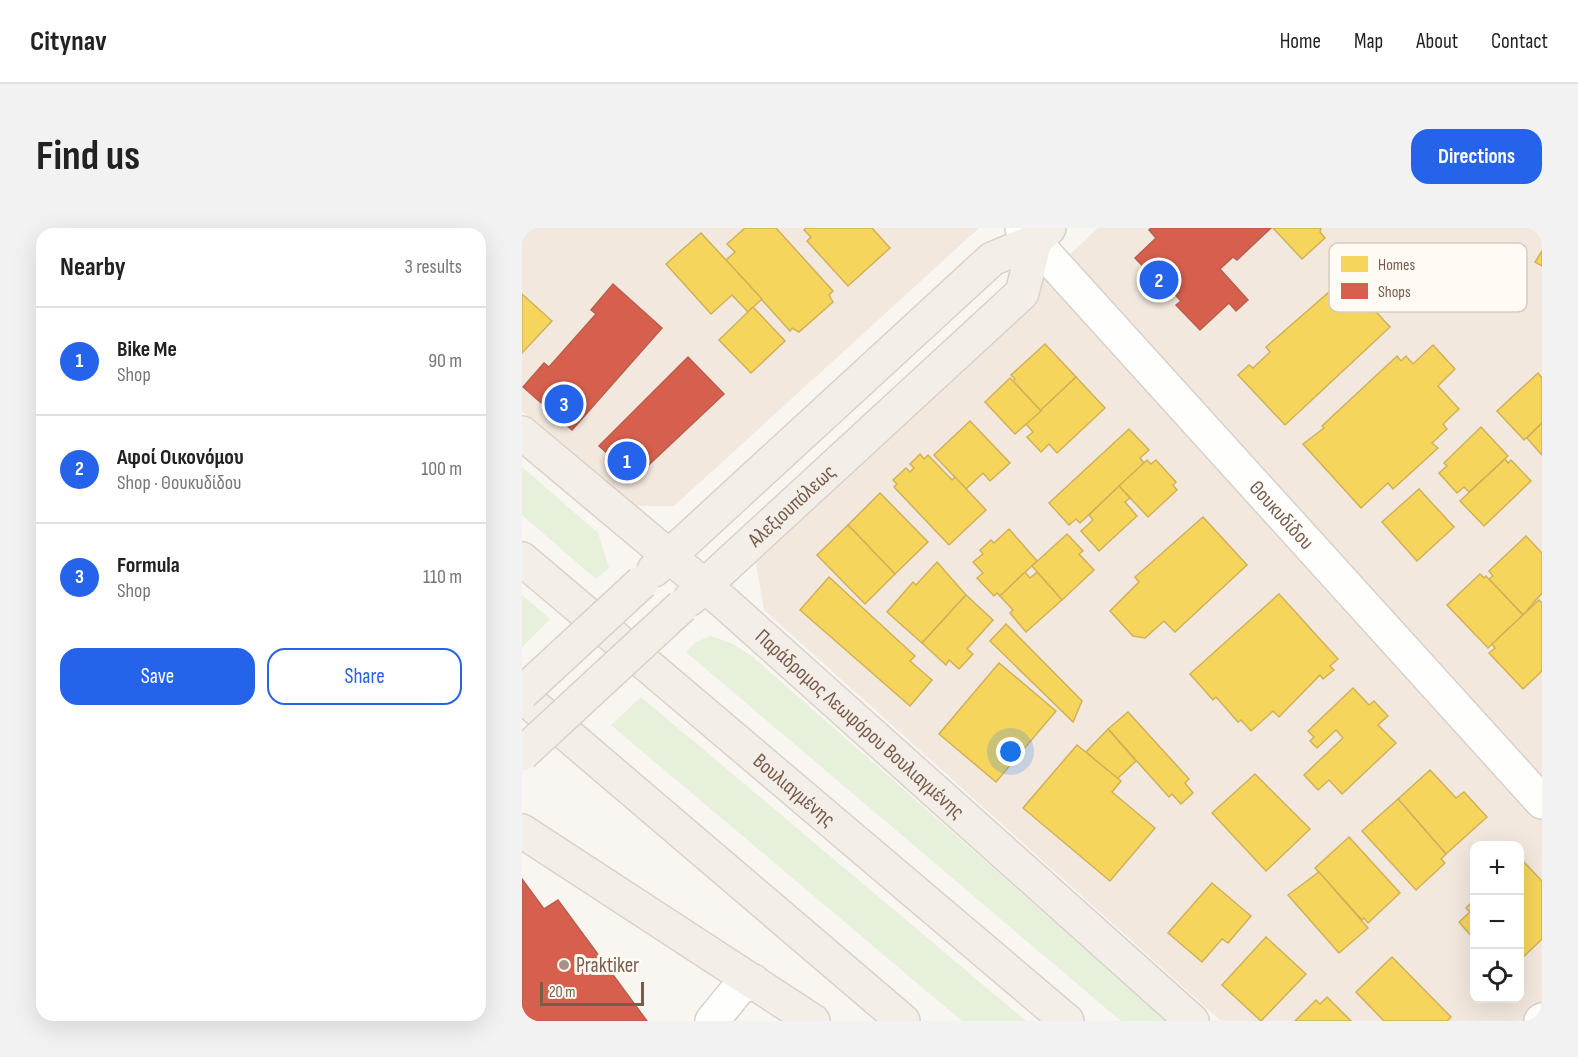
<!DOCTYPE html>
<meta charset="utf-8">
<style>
:root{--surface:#fff;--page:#f2f2f2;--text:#222;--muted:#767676;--line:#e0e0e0;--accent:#2563eb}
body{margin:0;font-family:"Sofia Sans Condensed",sans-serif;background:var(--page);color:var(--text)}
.controls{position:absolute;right:18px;bottom:18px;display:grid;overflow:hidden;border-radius:12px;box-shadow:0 6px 24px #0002}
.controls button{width:54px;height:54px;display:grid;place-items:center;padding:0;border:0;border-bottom:2px solid var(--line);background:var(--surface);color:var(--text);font:30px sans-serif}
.scale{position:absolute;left:18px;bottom:15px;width:104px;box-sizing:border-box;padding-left:6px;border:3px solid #7a5c4d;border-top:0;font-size:16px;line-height:21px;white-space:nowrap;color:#7a5c4d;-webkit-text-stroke:4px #fffaf3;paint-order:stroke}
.you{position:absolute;left:489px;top:524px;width:21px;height:21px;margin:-15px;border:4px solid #fff;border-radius:50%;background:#1a73e8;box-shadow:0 0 0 9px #1a73e833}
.badge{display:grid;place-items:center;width:39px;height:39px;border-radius:50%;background:var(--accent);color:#fff;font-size:20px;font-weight:700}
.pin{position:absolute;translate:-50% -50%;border:3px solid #fff;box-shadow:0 2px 6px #0006}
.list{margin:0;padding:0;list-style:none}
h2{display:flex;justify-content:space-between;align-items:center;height:78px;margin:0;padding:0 24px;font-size:26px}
h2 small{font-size:20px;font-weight:400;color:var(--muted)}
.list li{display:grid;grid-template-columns:39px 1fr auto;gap:18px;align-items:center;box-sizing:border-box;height:108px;padding:0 24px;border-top:2px solid var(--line)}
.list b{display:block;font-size:22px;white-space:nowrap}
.list p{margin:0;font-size:20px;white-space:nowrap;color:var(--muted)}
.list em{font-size:20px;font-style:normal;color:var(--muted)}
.actions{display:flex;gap:12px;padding:18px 24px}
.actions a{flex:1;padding:14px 0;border:2px solid var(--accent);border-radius:18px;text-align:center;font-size:21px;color:var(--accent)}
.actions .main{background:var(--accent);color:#fff}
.icon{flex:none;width:33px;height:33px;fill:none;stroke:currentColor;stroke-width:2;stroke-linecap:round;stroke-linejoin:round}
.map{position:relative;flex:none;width:1020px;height:793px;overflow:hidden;border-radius:18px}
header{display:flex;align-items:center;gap:36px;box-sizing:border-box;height:84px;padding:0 30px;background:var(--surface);border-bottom:2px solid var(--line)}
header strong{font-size:28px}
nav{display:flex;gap:33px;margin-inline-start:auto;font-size:21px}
.intro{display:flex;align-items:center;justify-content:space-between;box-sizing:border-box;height:144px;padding:0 36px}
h1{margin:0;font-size:42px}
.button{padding:15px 27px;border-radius:18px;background:var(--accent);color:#fff;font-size:21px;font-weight:700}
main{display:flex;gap:36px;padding:0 36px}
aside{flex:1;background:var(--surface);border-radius:18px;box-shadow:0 6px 24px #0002}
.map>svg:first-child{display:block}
.residential{fill:#f2e8de;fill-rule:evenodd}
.green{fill:#e7f0db}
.homes{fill:#f6d55c;stroke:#d1b158;stroke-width:1.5}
.shops{fill:#d6604d;stroke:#ba5f4d;stroke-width:1.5}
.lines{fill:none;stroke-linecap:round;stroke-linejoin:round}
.minor-casing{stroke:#d7d1cb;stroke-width:36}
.major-casing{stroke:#dad1cc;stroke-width:36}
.minor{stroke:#fefefd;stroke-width:33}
.major{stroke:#f3eee8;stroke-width:33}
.major-bridge-casing{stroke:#dad1cc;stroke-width:36;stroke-linecap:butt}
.major-bridge{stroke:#f3eee8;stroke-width:33}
.poi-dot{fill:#a69286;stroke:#fffaf3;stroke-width:2}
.labels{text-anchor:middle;stroke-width:6;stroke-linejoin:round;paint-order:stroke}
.street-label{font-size:21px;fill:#7a5c4d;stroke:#fffaf3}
.poi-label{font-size:21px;fill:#7a5c4d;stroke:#fffaf3;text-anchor:start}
.key{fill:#fffaf3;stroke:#d7cbc1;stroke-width:1.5}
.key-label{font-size:16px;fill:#7a5c4d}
</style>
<header>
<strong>Citynav</strong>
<nav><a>Home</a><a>Map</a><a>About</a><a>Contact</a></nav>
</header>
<div class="intro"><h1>Find us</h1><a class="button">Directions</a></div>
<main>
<aside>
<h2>Nearby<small>3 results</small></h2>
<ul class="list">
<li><span class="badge">1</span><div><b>Bike Me</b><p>Shop</p></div><em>90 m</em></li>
<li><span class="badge">2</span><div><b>Αφοί Οικονόμου</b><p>Shop · Θουκυδίδου</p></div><em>100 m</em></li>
<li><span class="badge">3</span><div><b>Formula</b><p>Shop</p></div><em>110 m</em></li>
</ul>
<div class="actions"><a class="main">Save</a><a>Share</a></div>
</aside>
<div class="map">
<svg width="1020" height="793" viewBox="0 0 1020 793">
<rect width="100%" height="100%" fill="#f9f5f0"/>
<g class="residential">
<path d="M 0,0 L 457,0 L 152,278 L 112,278 L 0,183 Z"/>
<path d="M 576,0 L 1020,0 L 1020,793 L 699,793 L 242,382 L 232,324 ZM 952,618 L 998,618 L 998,770 L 952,770 Z"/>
</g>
<g class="green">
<path d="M 0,239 L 76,305 L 87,340 L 74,351 L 0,287 Z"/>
<path d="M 0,367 L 28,391 L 0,419 Z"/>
<path d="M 189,408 L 211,416 L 231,429 L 645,793 L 599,793 L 164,424 L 174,414 Z"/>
<path d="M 119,469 L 504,793 L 440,793 L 89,497 Z"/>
</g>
<g class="homes">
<path d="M 223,0 L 254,0 L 311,63 L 307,67 L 311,74 L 277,104 L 270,100 L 268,103 L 204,32 L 213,24 L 205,16 Z"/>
<path d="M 284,0 L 350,0 L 368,20 L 326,58 L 285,13 L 289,9 L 282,2 Z"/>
<path d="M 751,0 L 799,0 L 798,4 L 803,10 L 780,31 Z"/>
<path d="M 179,5 L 240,71 L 226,84 L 210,67 L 189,86 L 144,36 Z"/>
<path d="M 1020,23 L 1020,38 L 1013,34 Z"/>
<path d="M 823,50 L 868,99 L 763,197 L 716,147 L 727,137 L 731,140 L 748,124 L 744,119 Z"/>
<path d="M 0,66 L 30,93 L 0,125 Z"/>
<path d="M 231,79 L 263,113 L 229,145 L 197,112 Z"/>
<path d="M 523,116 L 554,149 L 519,183 L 491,153 L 493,151 L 489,147 Z"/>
<path d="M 911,117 L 933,141 L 916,158 L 937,181 L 921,196 L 925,201 L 910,215 L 916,220 L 871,261 L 866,255 L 839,280 L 781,216 L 802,200 L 800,198 L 875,128 L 879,133 L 884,128 L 891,136 Z"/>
<path d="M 1016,145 L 1020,150 L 1020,195 L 1002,212 L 975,183 Z"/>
<path d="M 554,149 L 583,180 L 535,225 L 527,216 L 519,224 L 505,209 L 511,204 L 504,196 Z"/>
<path d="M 488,150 L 519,183 L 493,206 L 463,174 Z"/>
<path d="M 448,193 L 488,235 L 468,253 L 461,245 L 444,261 L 412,227 Z"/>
<path d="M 1020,195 L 1020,227 L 1005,210 Z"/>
<path d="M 959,199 L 986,228 L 947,264 L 942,259 L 935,265 L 917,245 L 925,238 L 922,235 Z"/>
<path d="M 607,201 L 627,222 L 618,230 L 622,235 L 558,295 L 554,291 L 547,297 L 527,275 Z"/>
<path d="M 398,226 L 402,231 L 406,227 L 430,252 L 433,249 L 464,282 L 427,317 L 372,259 L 375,256 L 371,252 L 384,240 L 388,244 L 392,240 L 388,236 Z"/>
<path d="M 983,231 L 986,235 L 989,232 L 1009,253 L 962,298 L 938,273 Z"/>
<path d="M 625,232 L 629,236 L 634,232 L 654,254 L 651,257 L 655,262 L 626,289 L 597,258 Z"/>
<path d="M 597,258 L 608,270 L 603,274 L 615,288 L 577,323 L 559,303 L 571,292 L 567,287 Z"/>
<path d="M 897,261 L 932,299 L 895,333 L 860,294 Z"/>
<path d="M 358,265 L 406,314 L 373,346 L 326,297 Z"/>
<path d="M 681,289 L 725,337 L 653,404 L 642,393 L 623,410 L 611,408 L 588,383 L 617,354 L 613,349 Z"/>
<path d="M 326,297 L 373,346 L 343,376 L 295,327 Z"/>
<path d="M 487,301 L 515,333 L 478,368 L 475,365 L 472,368 L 455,350 L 461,345 L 451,334 L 461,326 L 458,322 L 469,312 L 472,315 Z"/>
<path d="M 545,306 L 561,323 L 557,326 L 572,342 L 540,372 L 510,338 Z"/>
<path d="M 1004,308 L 1020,325 L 1020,365 L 1001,387 L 967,351 L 971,348 L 967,343 Z"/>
<path d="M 415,334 L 444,367 L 400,415 L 365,384 L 391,354 L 394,357 Z"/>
<path d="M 503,344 L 508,350 L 515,344 L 540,372 L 504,404 L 488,385 L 491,382 L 478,368 Z"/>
<path d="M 958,346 L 962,350 L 964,348 L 1001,387 L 966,420 L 925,377 Z"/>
<path d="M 307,349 L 393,428 L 388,433 L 410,452 L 388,478 L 278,382 Z"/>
<path d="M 757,366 L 816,431 L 808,438 L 812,442 L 801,451 L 798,447 L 757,489 L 751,483 L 729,503 L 719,492 L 716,494 L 694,469 L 691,472 L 668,446 Z"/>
<path d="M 444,367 L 471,392 L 445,421 L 451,426 L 437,441 L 427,432 L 424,437 L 400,415 Z"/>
<path d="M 1017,372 L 1020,375 L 1020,443 L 1001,461 L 967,425 L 973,420 L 970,416 Z"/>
<path d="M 484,396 L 560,473 L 551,494 L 468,413 Z"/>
<path d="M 477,435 L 534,483 L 474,554 L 417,506 Z"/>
<path d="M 831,460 L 847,477 L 852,473 L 866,488 L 856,497 L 874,515 L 820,566 L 807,552 L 796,562 L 782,547 L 821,510 L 814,502 L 795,520 L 788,513 L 792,509 L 786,503 Z"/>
<path d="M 606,484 L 667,551 L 663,555 L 671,565 L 659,576 L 650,566 L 647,569 L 586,501 Z"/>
<path d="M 586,501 L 614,533 L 595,551 L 564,524 Z"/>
<path d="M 555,517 L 599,553 L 590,564 L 633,600 L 588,653 L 501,580 Z"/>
<path d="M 908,542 L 934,570 L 942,564 L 965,589 L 924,626 L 876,571 Z"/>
<path d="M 733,546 L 788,601 L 744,643 L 690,585 Z"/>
<path d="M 876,571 L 924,626 L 919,631 L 923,635 L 894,662 L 840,603 Z"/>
<path d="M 827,609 L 878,665 L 846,695 L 842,690 L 840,692 L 793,640 Z"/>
<path d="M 998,630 L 1020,653 L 1020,711 L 998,732 Z"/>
<path d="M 797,644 L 846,700 L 817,725 L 766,667 Z"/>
<path d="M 690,655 L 729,688 L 706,715 L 700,711 L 680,734 L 646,705 Z"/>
<path d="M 952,672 L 952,711 L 937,694 L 948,684 L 944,680 Z"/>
<path d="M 744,709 L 784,746 L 739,793 L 700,757 Z"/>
<path d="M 870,729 L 929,789 L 925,793 L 862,793 L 834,764 Z"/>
<path d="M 805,769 L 829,793 L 773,793 L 794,772 L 798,776 Z"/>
</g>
<g class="shops">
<path d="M 629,0 L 749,0 L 715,32 L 711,29 L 698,41 L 726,72 L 714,83 L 707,75 L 678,102 L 654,77 L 659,73 L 638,51 L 635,53 L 613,30 L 634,10 L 627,2 Z"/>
<path d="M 91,56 L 140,100 L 50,202 L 1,159 L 22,135 L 27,139 L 74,86 L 69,82 Z"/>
<path d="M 166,129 L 202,166 L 116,247 L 111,248 L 77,218 Z"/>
<path d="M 0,651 L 22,681 L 36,672 L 125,793 L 0,793 Z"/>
</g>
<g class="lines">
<g class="minor-casing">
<g id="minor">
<path id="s1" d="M 500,0 L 1020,574"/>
<path d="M 190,793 L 216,761 L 231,753"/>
<path d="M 1019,793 L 1020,792"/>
</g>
</g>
<g class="major-casing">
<g id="major">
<path id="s2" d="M 0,205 L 203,375 L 670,793"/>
<path id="s3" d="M 0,331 L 545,793"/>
<path d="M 132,342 L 470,31 L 513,13 L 527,0"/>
<path id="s4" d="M 168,371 L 500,65 L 513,13"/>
<path d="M 0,468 L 381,793"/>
<path d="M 0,603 L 291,793"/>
</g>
</g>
<use href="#minor" class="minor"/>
<use href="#major" class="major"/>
<g class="major-bridge-casing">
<g id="major-bridge">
<path d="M 0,465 L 120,354"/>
<path d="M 0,526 L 160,378"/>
</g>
</g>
<use href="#major-bridge" class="major-bridge"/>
</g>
<circle class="poi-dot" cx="42" cy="737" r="6"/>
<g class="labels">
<g class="street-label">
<text dy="7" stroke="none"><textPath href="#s4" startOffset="138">Αλεξιουπόλεως</textPath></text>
<text dy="7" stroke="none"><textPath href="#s1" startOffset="387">Θουκυδίδου</textPath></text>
<text dy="7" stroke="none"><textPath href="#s2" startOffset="446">Παράδρομος Λεωφόρου Βουλιαγμένης</textPath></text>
<text dy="7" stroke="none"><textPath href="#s3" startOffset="357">Βουλιαγμένης</textPath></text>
</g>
<g class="poi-label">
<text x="54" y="744">Praktiker</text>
</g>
</g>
<rect x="807" y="15" width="198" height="69" rx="9" class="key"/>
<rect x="819" y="28" width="27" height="16" fill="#f6d55c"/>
<rect x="819" y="55" width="27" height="16" fill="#d6604d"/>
<g class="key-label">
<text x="856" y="42">Homes</text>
<text x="856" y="69">Shops</text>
</g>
</svg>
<div class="controls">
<button>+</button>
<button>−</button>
<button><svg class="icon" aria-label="locate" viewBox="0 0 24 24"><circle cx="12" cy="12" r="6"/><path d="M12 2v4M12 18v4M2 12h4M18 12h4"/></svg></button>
</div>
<div class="scale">20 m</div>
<div class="you"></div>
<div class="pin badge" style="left:105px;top:233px">1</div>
<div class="pin badge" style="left:637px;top:52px">2</div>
<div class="pin badge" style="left:42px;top:176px">3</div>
</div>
</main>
